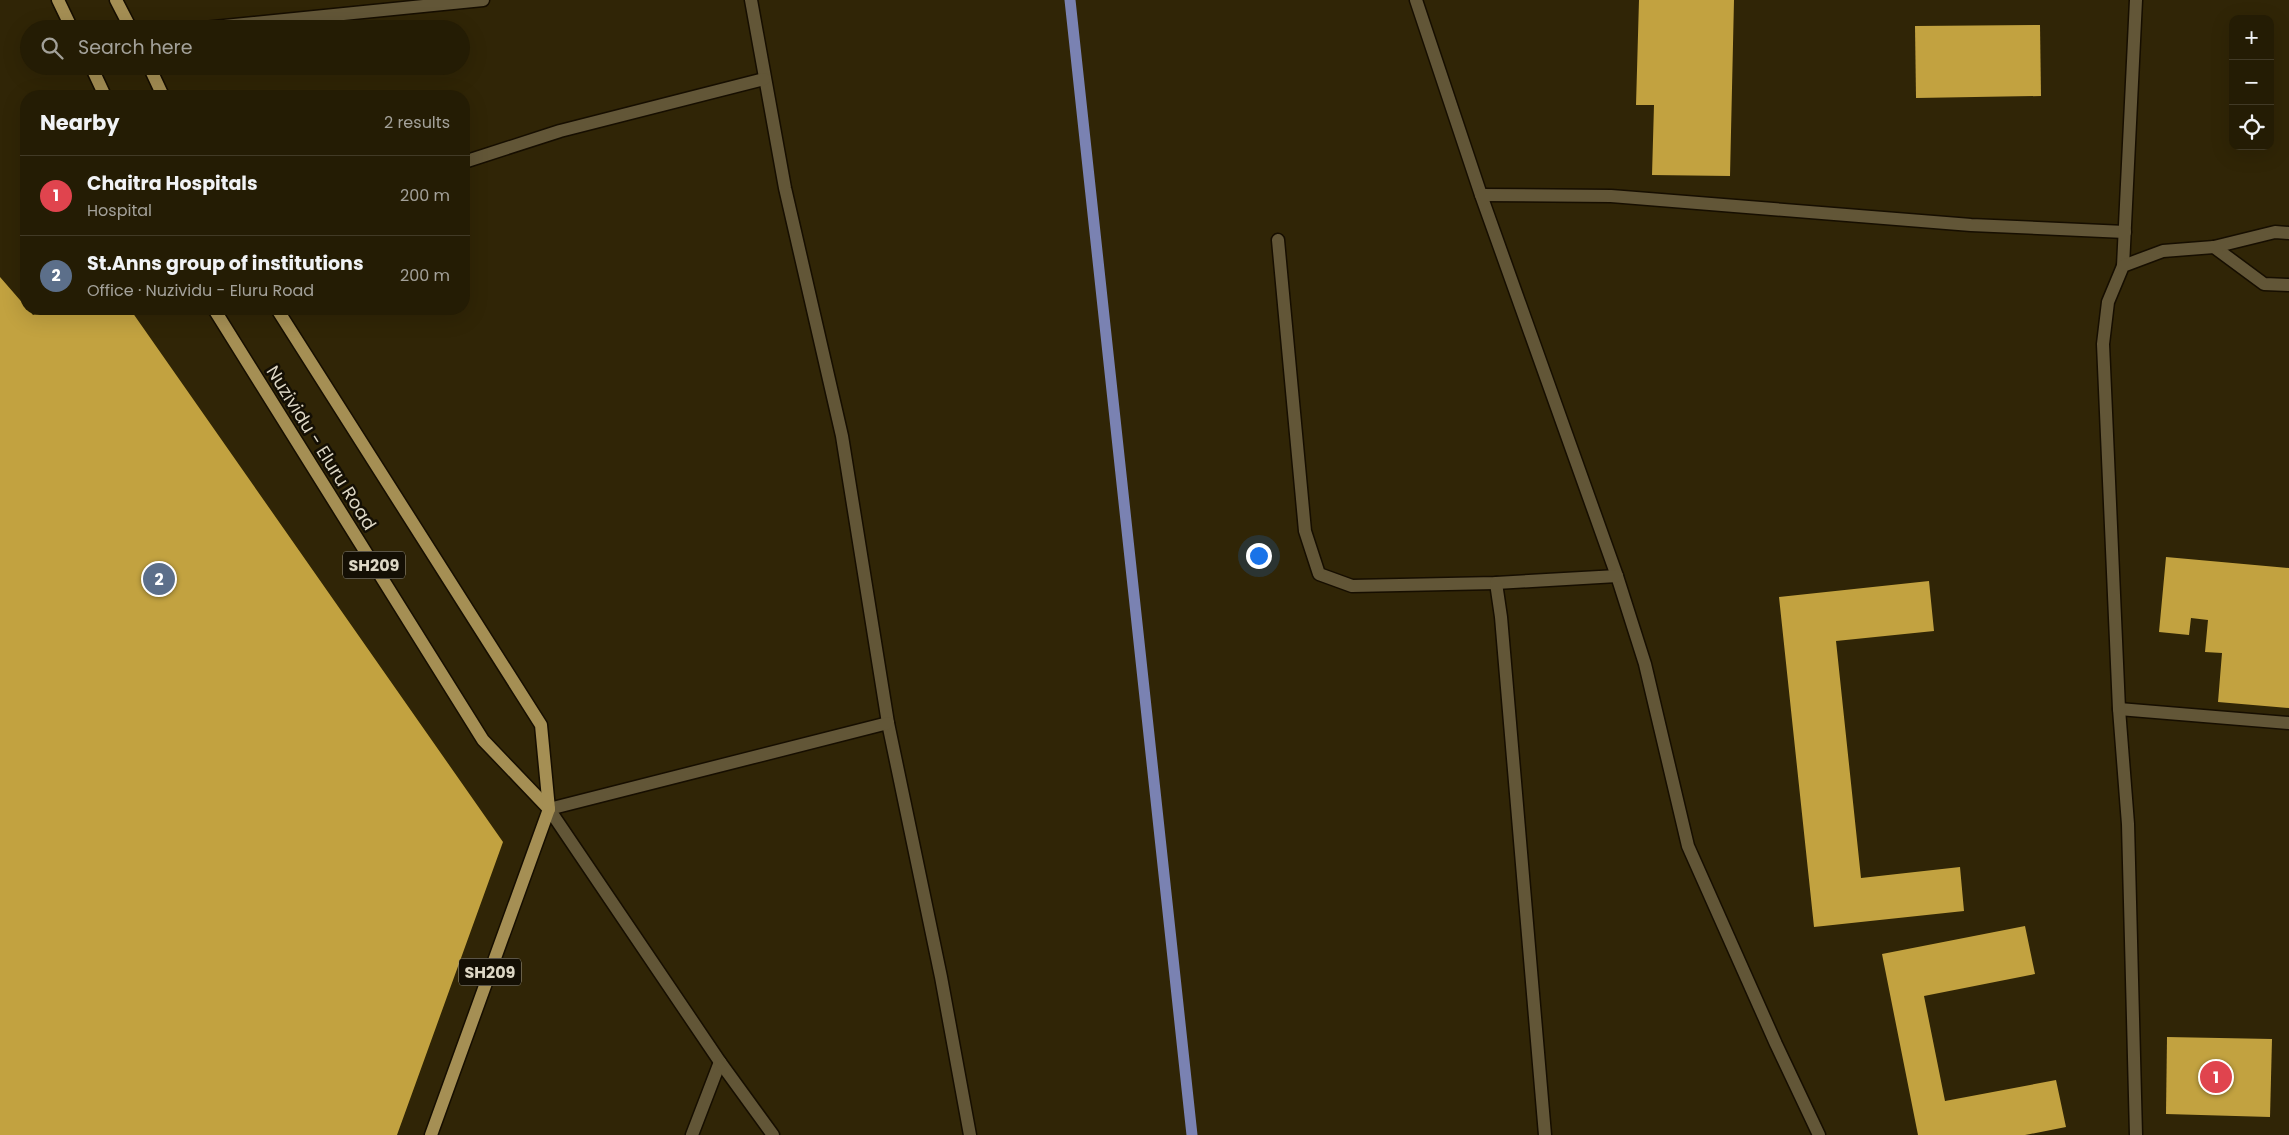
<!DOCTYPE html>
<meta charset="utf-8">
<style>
:root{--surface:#241c04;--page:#2c250e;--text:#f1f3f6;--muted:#a3a19a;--line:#413a26;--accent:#b45309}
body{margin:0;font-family:Poppins,sans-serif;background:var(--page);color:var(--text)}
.controls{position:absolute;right:15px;top:15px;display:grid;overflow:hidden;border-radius:10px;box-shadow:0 5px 20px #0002}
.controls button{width:45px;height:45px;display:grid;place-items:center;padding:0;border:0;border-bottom:1px solid var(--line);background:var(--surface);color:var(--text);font:25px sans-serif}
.you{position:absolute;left:1258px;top:555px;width:18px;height:18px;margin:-12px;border:4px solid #fff;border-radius:50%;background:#1a73e8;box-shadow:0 0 0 8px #1a73e833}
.badge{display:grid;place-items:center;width:32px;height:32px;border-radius:50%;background:var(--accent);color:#fff;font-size:16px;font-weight:700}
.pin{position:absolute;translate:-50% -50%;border:2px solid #fff;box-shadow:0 1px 5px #0006}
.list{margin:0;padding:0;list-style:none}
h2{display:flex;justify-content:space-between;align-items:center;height:65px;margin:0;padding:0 20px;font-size:21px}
h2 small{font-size:16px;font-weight:400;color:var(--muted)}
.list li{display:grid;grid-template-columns:32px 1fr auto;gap:15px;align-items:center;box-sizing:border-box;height:80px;padding:0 20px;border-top:1px solid var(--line)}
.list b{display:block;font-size:19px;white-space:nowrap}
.list p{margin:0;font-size:16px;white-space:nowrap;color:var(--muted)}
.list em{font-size:16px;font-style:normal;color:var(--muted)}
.icon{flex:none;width:28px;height:28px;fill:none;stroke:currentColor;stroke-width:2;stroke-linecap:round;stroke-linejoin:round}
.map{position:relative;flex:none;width:2289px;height:1135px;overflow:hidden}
.search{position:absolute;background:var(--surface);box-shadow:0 5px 20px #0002;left:20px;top:20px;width:450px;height:55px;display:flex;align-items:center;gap:12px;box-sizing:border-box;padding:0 18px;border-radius:28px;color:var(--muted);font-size:19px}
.panel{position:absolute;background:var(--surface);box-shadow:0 5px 20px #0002;left:20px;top:90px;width:450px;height:225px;border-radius:20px}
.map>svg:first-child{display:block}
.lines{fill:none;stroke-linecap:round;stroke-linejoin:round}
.stream{stroke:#7a82b2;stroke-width:11}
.building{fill:#c2a240}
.street-casing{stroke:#160e00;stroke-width:15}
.secondary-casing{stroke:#160e00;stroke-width:15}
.primary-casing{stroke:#160e00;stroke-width:15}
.street{stroke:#625637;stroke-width:12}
.secondary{stroke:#625637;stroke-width:12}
.primary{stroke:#a58f54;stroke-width:12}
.labels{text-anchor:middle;stroke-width:5;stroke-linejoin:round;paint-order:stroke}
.shield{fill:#140f04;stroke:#a19b8b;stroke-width:1}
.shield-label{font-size:16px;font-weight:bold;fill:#ddd7c5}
.street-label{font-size:18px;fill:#ddd7c5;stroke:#140f04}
</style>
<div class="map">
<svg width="2289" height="1135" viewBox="0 0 2289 1135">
<rect width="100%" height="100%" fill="#302506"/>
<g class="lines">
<path class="stream" d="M 1070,0 L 1192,1135"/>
</g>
<g class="building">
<path d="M 1639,0 L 1734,0 L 1730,176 L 1652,175 L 1654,105 L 1636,105 Z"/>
<path d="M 2040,25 L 2041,96 L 1916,98 L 1915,26 Z"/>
<path d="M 0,277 L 33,315 L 56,309 L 130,309 L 503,842 L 397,1135 L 0,1135 Z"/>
<path d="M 2166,557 L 2289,568 L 2289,708 L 2218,702 L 2222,653 L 2205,652 L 2208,620 L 2191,618 L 2189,635 L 2159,632 Z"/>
<path d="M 1929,581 L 1934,631 L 1836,641 L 1861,878 L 1960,867 L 1964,911 L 1814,927 L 1779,597 Z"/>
<path d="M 2025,926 L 2035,974 L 1924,996 L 1945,1101 L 2056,1080 L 2066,1127 L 2025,1135 L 1918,1135 L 1882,954 Z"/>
<path d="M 2167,1037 L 2272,1039 L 2270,1117 L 2166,1114 Z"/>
</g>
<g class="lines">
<g class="street-casing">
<g id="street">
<path d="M 751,0 L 785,188 L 842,436 L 888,723 L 941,977 L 970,1135"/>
<path d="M 1416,0 L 1481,195 L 1617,576 L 1645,664 L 1688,846 L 1776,1044 L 1819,1135"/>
<path d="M 194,29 L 483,0"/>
<path d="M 464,162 L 560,131 L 764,79"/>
<path d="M 1481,195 L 1611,196 L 1971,225 L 2125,232"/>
<path d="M 1278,240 L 1305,531 L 1319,574 L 1352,586 L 1496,583 L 1617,576"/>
<path d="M 2123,266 L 2136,0"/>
<path d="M 1496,583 L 1501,617 L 1545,1135"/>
<path d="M 2119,709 L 2289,723"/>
<path d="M 549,809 L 888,723"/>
<path d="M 692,1135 L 720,1062"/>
</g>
</g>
<g class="secondary-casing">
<g id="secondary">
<path d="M 2214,247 L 2264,284 L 2289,285"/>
<path d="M 549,809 L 720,1062 L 773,1135"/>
<path d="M 2136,1135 L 2128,824 L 2119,709 L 2103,344 L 2108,302 L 2123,266 L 2163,251 L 2214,247 L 2275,232 L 2289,233"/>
</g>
</g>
<g class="primary-casing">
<g id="primary">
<path d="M 58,0 L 72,29"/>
<path d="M 116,0 L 131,29"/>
<path d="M 91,66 L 105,96"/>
<path d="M 149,66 L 163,96"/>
<path d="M 214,309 L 483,740 L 549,809"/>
<path d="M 277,309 L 541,725 L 549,809 L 431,1135"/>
</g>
</g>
<use href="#street" class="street"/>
<use href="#secondary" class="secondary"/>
<use href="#primary" class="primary"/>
</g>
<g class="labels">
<g class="shield">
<rect x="343" y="551.5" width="62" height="27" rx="4"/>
<rect x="459" y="958.5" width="62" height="27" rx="4"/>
</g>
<g class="shield-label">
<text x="374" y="571">SH209</text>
<text x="490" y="978">SH209</text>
</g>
<g class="street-label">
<text transform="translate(321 448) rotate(58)" y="6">Nuzividu - Eluru Road</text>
</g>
</g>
</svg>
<div class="controls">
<button>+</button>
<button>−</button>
<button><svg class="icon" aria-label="locate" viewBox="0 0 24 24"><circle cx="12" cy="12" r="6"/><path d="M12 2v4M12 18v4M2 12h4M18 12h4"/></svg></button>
</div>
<div class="you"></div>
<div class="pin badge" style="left:2216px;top:1077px;background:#e0444e">1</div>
<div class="pin badge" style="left:159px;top:579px;background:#5c6f8a">2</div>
<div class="search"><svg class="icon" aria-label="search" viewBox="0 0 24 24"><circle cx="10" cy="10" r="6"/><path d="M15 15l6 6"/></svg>Search here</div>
<section class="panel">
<h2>Nearby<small>2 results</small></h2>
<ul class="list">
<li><span class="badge" style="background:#e0444e">1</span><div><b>Chaitra Hospitals</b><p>Hospital</p></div><em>200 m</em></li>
<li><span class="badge" style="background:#5c6f8a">2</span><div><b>St.Anns group of institutions</b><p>Office · Nuzividu - Eluru Road</p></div><em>200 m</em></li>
</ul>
</section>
</div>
